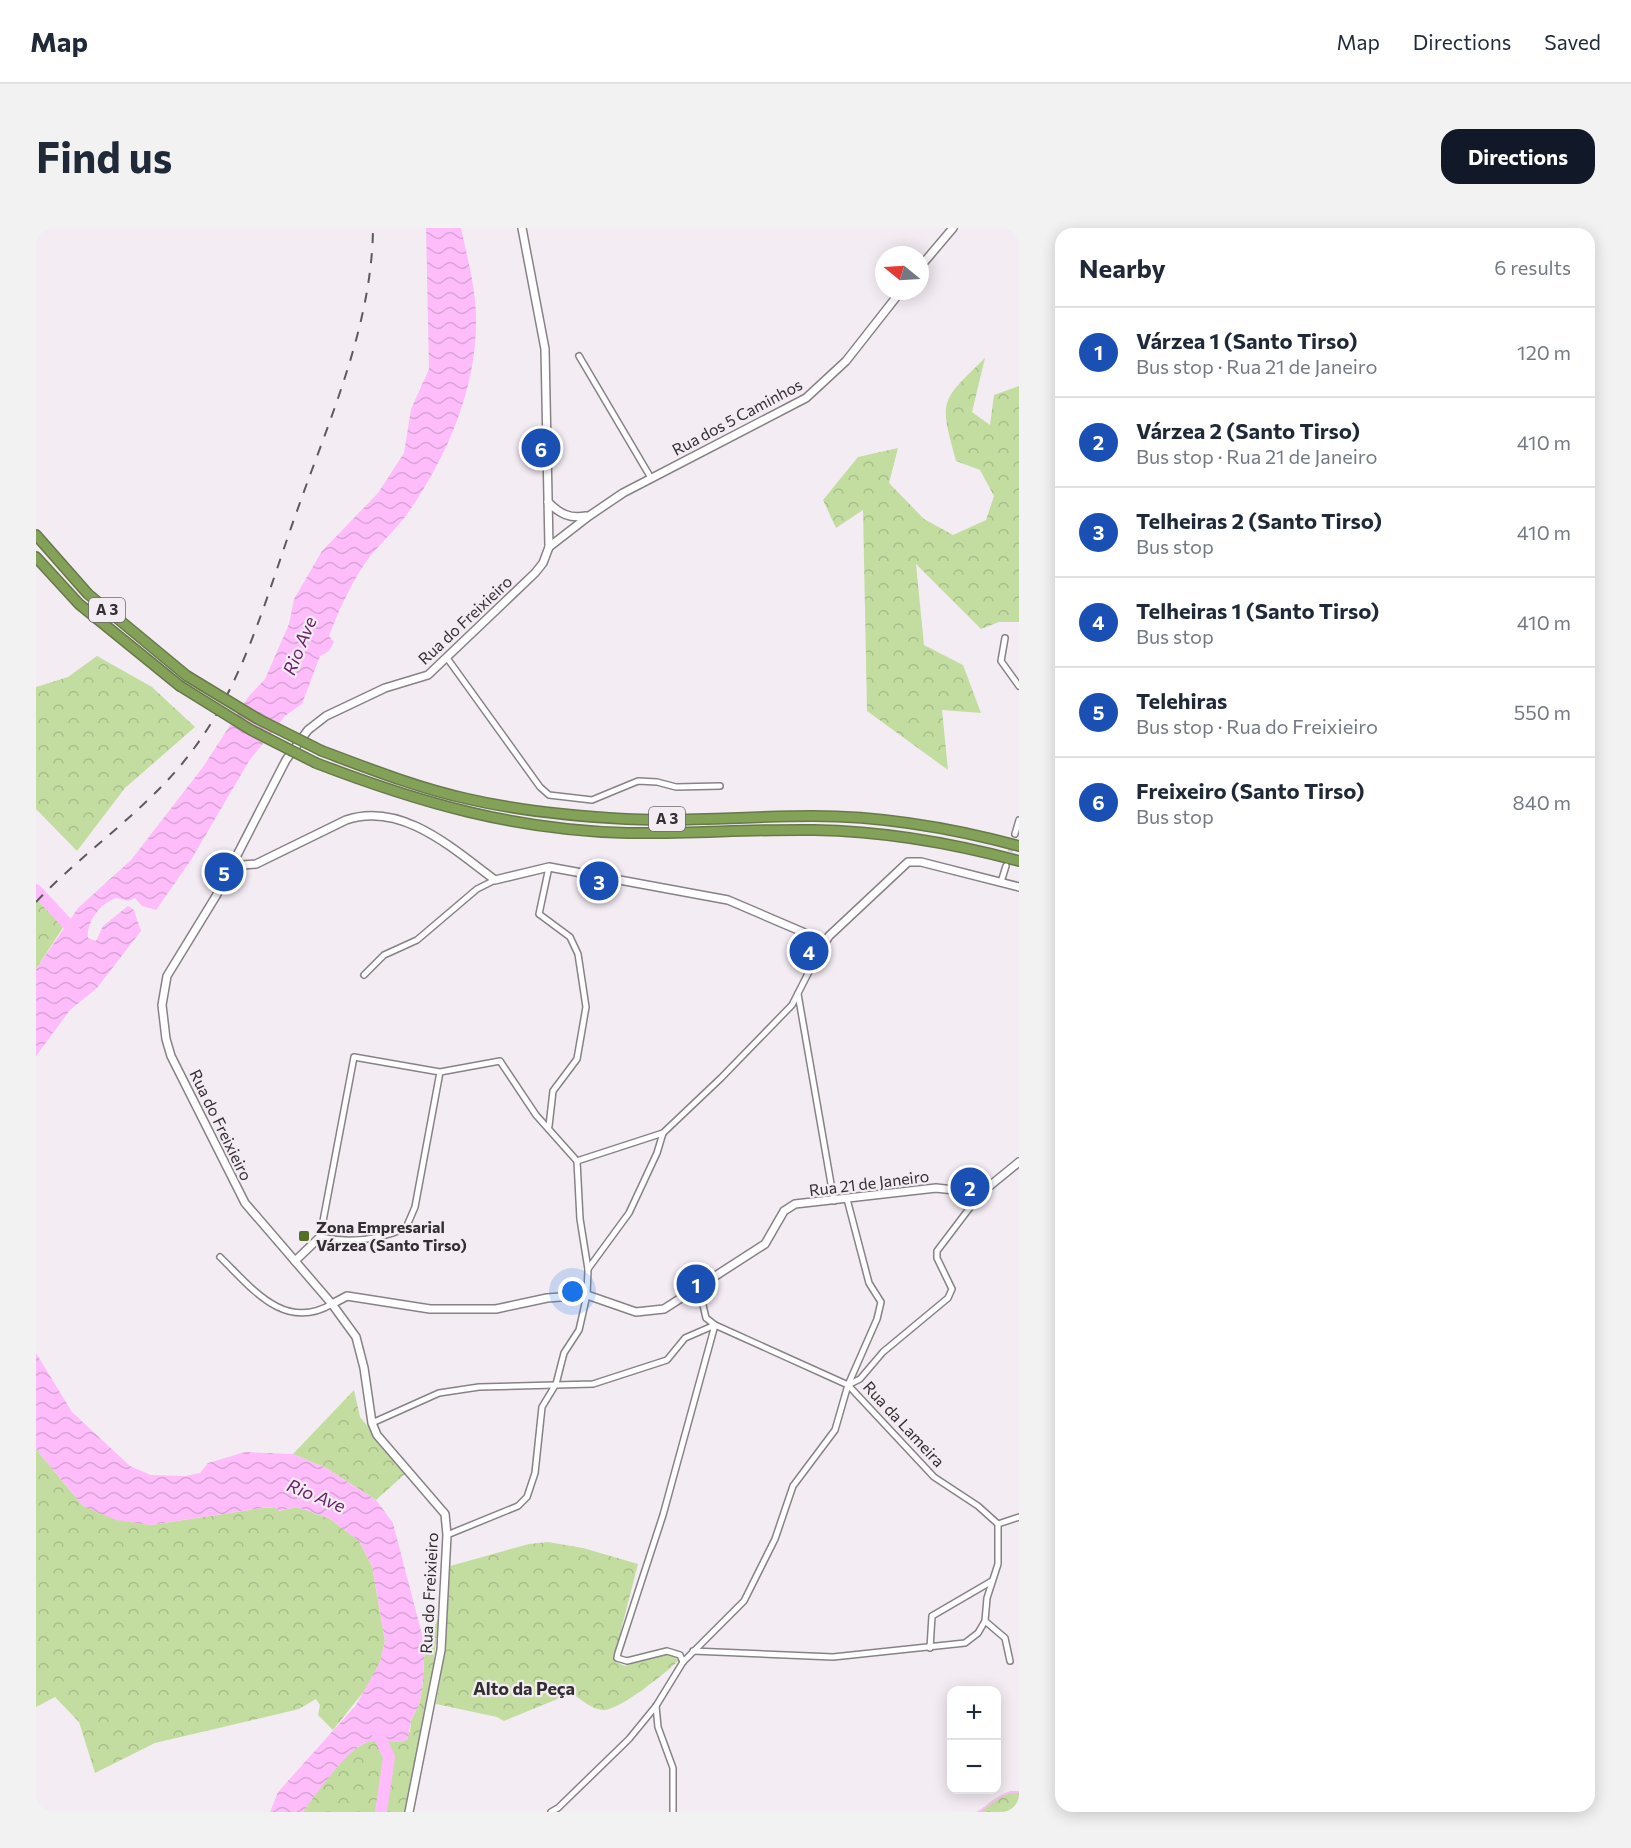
<!DOCTYPE html>
<meta charset="utf-8">
<style>
:root{--surface:#fff;--page:#f2f2f3;--text:#1f2937;--muted:#747a83;--line:#e0e1e3;--accent:#111827}
body{margin:0;font-family:Commissioner,sans-serif;background:var(--page);color:var(--text)}
.controls{position:absolute;right:18px;bottom:18px;display:grid;overflow:hidden;border-radius:12px;box-shadow:0 3px 15px #0003}
.controls button{width:54px;height:54px;display:grid;place-items:center;padding:0;border:0;border-bottom:2px solid var(--line);background:var(--surface);color:var(--text);font:30px sans-serif}
.compass{position:absolute;left:839px;top:18px;width:54px;height:54px;border-radius:50%;background:var(--surface);box-shadow:0 3px 15px #0003;rotate:288deg}
.you{position:absolute;left:537px;top:1064px;width:21px;height:21px;margin:-15px;border:4px solid #fff;border-radius:50%;background:#1a73e8;box-shadow:0 0 0 9px #1a73e833}
.badge{display:grid;place-items:center;width:39px;height:39px;border-radius:50%;background:var(--accent);color:#fff;font-size:20px;font-weight:700}
.pin{position:absolute;translate:-50% -50%;border:3px solid #fff;box-shadow:0 2px 6px #0006}
.list{margin:0;padding:0;list-style:none}
h2{display:flex;justify-content:space-between;align-items:center;height:78px;margin:0;padding:0 24px;font-size:26px}
h2 small{font-size:20px;font-weight:400;color:var(--muted)}
.list li{display:grid;grid-template-columns:39px 1fr auto;gap:18px;align-items:center;box-sizing:border-box;height:90px;padding:0 24px;border-top:2px solid var(--line)}
.list b{display:block;font-size:22px;white-space:nowrap}
.list p{margin:0;font-size:20px;white-space:nowrap;color:var(--muted)}
.list em{font-size:20px;font-style:normal;color:var(--muted)}
.map{position:relative;flex:none;width:983px;height:1584px;overflow:hidden;border-radius:18px}
header{display:flex;align-items:center;gap:36px;box-sizing:border-box;height:84px;padding:0 30px;background:var(--surface);border-bottom:2px solid var(--line)}
header strong{font-size:28px}
nav{display:flex;gap:33px;margin-inline-start:auto;font-size:21px}
.intro{display:flex;align-items:center;justify-content:space-between;box-sizing:border-box;height:144px;padding:0 36px}
h1{margin:0;font-size:42px}
.button{padding:15px 27px;border-radius:18px;background:var(--accent);color:#fff;font-size:21px;font-weight:700}
main{display:flex;gap:36px;padding:0 36px}
aside{flex:1;background:var(--surface);border-radius:18px;box-shadow:0 3px 15px #0003}
.map>svg:first-child{display:block}
.forest{fill:url(#forest-crowns)}
.water{fill:url(#water-waves)}
.lines{fill:none;stroke-linecap:round;stroke-linejoin:round}
.stream{stroke:#febdfa;stroke-width:2}
.river{stroke:#febdfa;stroke-width:12}
.minor-tunnel{stroke:#cdc6cc;stroke-width:5;stroke-dasharray:5 2.5;stroke-linecap:butt}
.minor-casing{stroke:#888287;stroke-width:8}
.tertiary-casing{stroke:#888287;stroke-width:10}
.motorway-casing{stroke:#67794b;stroke-width:12}
.minor{stroke:#fff;stroke-width:5}
.tertiary{stroke:#fff;stroke-width:7}
.motorway{stroke:#84a158;stroke-width:9}
.rail{stroke:#5d595d;stroke-width:2;stroke-dasharray:10 10;stroke-linecap:butt}
.motorway-bridge-casing{stroke:#67794b;stroke-width:12;stroke-linecap:butt}
.motorway-bridge{stroke:#84a158;stroke-width:9}
.poi-dot{fill:#547024;stroke:#f4ecf3;stroke-width:2}
.labels{text-anchor:middle;stroke-width:4.5;stroke-linejoin:round;paint-order:stroke}
.shield{fill:#f4ecf3;stroke:#6c686c;stroke-width:1.5}
.shield-label{font-size:15px;font-weight:bold;fill:#322f32}
.street-label{font-size:16px;fill:#322f32;stroke:#f4ecf3}
.poi-label{font-size:16px;font-weight:bold;fill:#322f32;stroke:#f4ecf3;text-anchor:start}
.water-label{font-size:18px;font-style:italic;fill:#6a216a;stroke:#f4ecf3}
.neighbourhood-label{font-size:18px;font-weight:bold;fill:#322f32;stroke:#f4ecf3}
</style>
<header>
<strong>Map</strong>
<nav><a>Map</a><a>Directions</a><a>Saved</a></nav>
</header>
<div class="intro"><h1>Find us</h1><a class="button">Directions</a></div>
<main>
<div class="map">
<svg width="983" height="1584" viewBox="0 0 983 1584">
<defs>
<pattern id="forest-crowns" width="20" height="18" patternUnits="userSpaceOnUse" patternTransform="scale(1.5)"><rect width="20" height="18" fill="#c3dda0"/><path d="M2 6a3 3 0 1 1 6 0M12 15a3 3 0 1 1 6 0" fill="none" stroke="#a8be8a"/></pattern>
<pattern id="water-waves" width="16" height="10" patternUnits="userSpaceOnUse" patternTransform="scale(1.5)"><rect width="16" height="10" fill="#febdfa"/><path d="M0 5q4-4 8 0t8 0" fill="none" stroke="#daa3d7"/></pattern>
</defs>
<rect width="100%" height="100%" fill="#f4ecf3"/>
<g class="forest">
<path d="M 949,130 L 936,184 L 954,197 L 958,167 L 983,158 L 983,394 L 963,394 L 945,401 L 880,336 L 888,417 L 927,437 L 945,485 L 906,482 L 912,542 L 831,483 L 827,282 L 800,300 L 787,272 L 822,229 L 862,220 L 853,255 L 888,291 L 917,307 L 950,292 L 958,268 L 944,242 L 920,233 C 903,171 904,174 949,130 Z"/>
<path d="M 61,428 L 116,459 L 159,499 L 89,560 L 41,623 L 0,581 L 0,459 L 32,449 Z"/>
<path d="M 8,666 L 30,695 L 0,741 L 0,674 Z"/>
<path d="M 318,1162 L 324,1189 L 370,1245 L 340,1272 L 290,1240 L 257,1226 Z"/>
<path d="M 0,1221 L 47,1278 L 114,1297 L 227,1280 L 239,1279 L 243,1283 L 260,1279 L 293,1290 L 323,1313 L 336,1338 L 349,1413 L 344,1434 L 333,1457 L 297,1502 L 282,1487 L 284,1477 L 280,1471 L 263,1481 L 119,1515 L 59,1545 L 43,1494 L 19,1469 L 0,1479 Z"/>
<path d="M 512,1314 L 547,1320 L 602,1336 L 578,1429 L 580,1434 L 589,1438 L 631,1424 L 643,1432 C 630,1445 586,1480 569,1482 C 558,1483 544,1471 536,1465 L 468,1493 L 461,1489 L 400,1476 L 408,1427 L 414,1338 L 493,1316 Z"/>
<path d="M 403,1389 L 392,1483 L 368,1584 L 267,1584 C 283,1560 303,1529 329,1515 C 341,1508 360,1507 374,1504 L 375,1492 L 383,1477 L 386,1462 L 389,1418 Z"/>
<path d="M 975,1563 L 983,1564 L 983,1584 L 942,1584 L 957,1572 Z"/>
</g>
<g class="water">
<path d="M 390,0 L 425,0 C 431,28 439,57 440,86 C 442,157 413,224 374,282 C 363,298 348,312 335,327 C 318,349 303,381 293,408 L 298,414 L 293,423 L 284,428 L 266,476 L 249,488 L 213,533 L 155,632 L 120,682 L 106,678 L 99,670 L 92,673 L 81,670 C 65,674 50,694 52,710 L 60,713 L 67,698 L 92,678 L 98,682 L 105,703 L 61,760 L 34,782 L 0,828 L 0,741 L 42,680 L 95,632 L 167,539 L 213,468 L 229,451 L 253,396 L 258,371 L 286,323 L 342,265 L 368,225 L 375,181 L 393,141 Z"/>
<path d="M 0,1125 L 36,1184 L 94,1238 L 115,1247 L 149,1248 L 164,1245 L 172,1235 L 209,1224 L 257,1226 L 290,1240 L 340,1272 L 357,1295 L 389,1418 L 386,1462 L 383,1477 L 375,1492 L 372,1511 L 367,1514 C 356,1514 339,1511 329,1515 C 311,1522 279,1567 267,1584 L 234,1584 L 242,1564 L 320,1477 L 344,1434 L 349,1413 L 336,1338 L 323,1313 L 293,1290 L 260,1279 L 243,1283 L 239,1279 L 227,1280 L 114,1297 L 80,1292 L 47,1278 L 0,1221 Z"/>
</g>
<g class="lines">
<path class="stream" d="M 942,1584 C 956,1577 965,1562 983,1564"/>
<g class="river">
<path d="M 0,662 L 40,705"/>
<path d="M 340,1501 L 353,1529 L 345,1584"/>
</g>
<path class="minor-tunnel" d="M 970,638 L 979,606"/>
<g class="minor-casing">
<g id="minor">
<path d="M 543,128 L 615,250"/>
<path d="M 969,410 L 965,433 L 983,458"/>
<path d="M 411,430 L 504,559 L 513,567 L 556,572 L 602,553 L 621,554 L 640,559 L 684,558"/>
<path d="M 979,606 L 983,592"/>
<path d="M 965,654 L 970,638"/>
<path d="M 328,747 L 348,727 L 381,712 L 441,661 L 459,652"/>
<path d="M 762,766 L 798,973"/>
<path d="M 404,844 L 379,979 L 370,1000 C 342,1012 314,1016 284,1009 L 318,829 L 404,844 L 464,833 L 500,887 L 541,933"/>
<path d="M 513,898 L 517,863 L 541,831 L 550,779 L 542,726 L 534,709 L 503,686 L 513,639"/>
<path d="M 184,1029 C 216,1060 248,1104 296,1076"/>
<path d="M 552,1041 L 544,991 L 541,933 L 627,905"/>
<path d="M 812,1157 L 824,1151 L 847,1124 L 912,1070 L 916,1061 L 901,1030 L 901,1023 L 945,965"/>
<path d="M 336,1195 L 403,1165 L 443,1159 L 557,1156 L 631,1132 L 649,1110 L 679,1097 L 812,1157 L 898,1249 L 942,1278 L 962,1296"/>
<path d="M 962,1296 L 983,1289"/>
<path d="M 411,1307 L 482,1278 L 491,1269 L 499,1245 L 506,1179 L 520,1156 L 528,1125 L 543,1102 L 551,1067 L 552,1041 L 593,985 L 621,925 L 627,905 L 685,850 L 756,777 L 784,722"/>
<path d="M 949,1393 L 969,1410 L 974,1433"/>
<path d="M 894,1420 L 896,1388 L 956,1353"/>
<path d="M 657,1423 L 797,1429 L 929,1415 L 942,1405 L 949,1393 L 951,1370 L 962,1336 L 962,1296"/>
<path d="M 647,1434 L 644,1427 L 631,1423 L 591,1433 L 581,1430 L 582,1425 L 627,1287 L 679,1097 L 670,1090 L 663,1060"/>
<path d="M 620,1478 L 622,1499 L 637,1540 L 637,1584"/>
<path d="M 515,1584 L 522,1580 L 593,1511 L 620,1478 L 647,1434 L 708,1373 L 739,1311 L 757,1258 L 799,1202 L 812,1157 L 841,1091 L 845,1074 L 833,1055 L 811,971"/>
</g>
</g>
<g class="tertiary-casing">
<g id="tertiary">
<path d="M 884,39 L 917,0"/>
<path d="M 512,274 C 524,286 534,291 550,288"/>
<path d="M 513,319 L 553,288 L 587,265 L 770,170 L 810,133 L 865,63"/>
<path d="M 197,635 L 206,637 L 220,636 L 310,592 C 366,573 417,621 459,652 L 513,639 L 692,672 L 769,705 L 784,722 L 793,708 L 872,634 L 885,634 L 983,659"/>
<path d="M 259,1033 L 284,1009"/>
<path d="M 296,1076 L 311,1068 L 394,1081 L 460,1081 L 511,1070 L 551,1067 L 600,1084 L 628,1081 L 729,1016 L 748,983 L 759,976 L 900,960 L 945,965 L 983,934"/>
<path d="M 373,1584 L 405,1422 L 411,1307 L 409,1286 L 341,1207 L 336,1195 L 328,1140 L 320,1109 L 296,1076 L 209,975 L 135,828 L 130,811 L 126,777 L 131,748 L 180,668 L 250,532 L 272,502 L 290,488 L 349,460 L 392,447 L 499,345 L 507,335 L 513,319 L 509,121 L 486,0"/>
</g>
</g>
<g class="motorway-casing">
<g id="motorway">
<path d="M 0,307 L 52,366 L 151,448"/>
<path d="M 0,329 L 43,376 L 144,458"/>
<path d="M 286,523 C 334,541 382,560 432,571 C 484,583 537,588 590,591 C 652,594 715,588 777,588 C 846,588 916,600 983,618"/>
<path d="M 280,535 C 384,575 478,602 592,605 C 654,606 716,601 778,602 C 847,603 916,615 983,633"/>
</g>
</g>
<use href="#minor" class="minor"/>
<use href="#tertiary" class="tertiary"/>
<use href="#motorway" class="motorway"/>
<path class="rail" d="M 0,674 C 51,620 115,580 159,519 C 210,450 232,363 261,283 C 293,192 336,98 337,0"/>
<g class="motorway-bridge-casing">
<g id="motorway-bridge">
<path d="M 151,448 L 222,491 L 286,523"/>
<path d="M 144,458 L 215,502 L 280,535"/>
</g>
</g>
<use href="#motorway-bridge" class="motorway-bridge"/>
</g>
<rect class="poi-dot" x="262" y="1002" width="12" height="12" rx="3"/>
<g class="labels">
<g class="shield">
<rect x="53" y="370" width="36" height="24" rx="4.5"/>
<rect x="613" y="579" width="36" height="24" rx="4.5"/>
</g>
<g class="shield-label">
<text x="71" y="387">A 3</text>
<text x="631" y="596">A 3</text>
</g>
<g class="street-label">
<text transform="translate(701 189) rotate(-28)" y="6">Rua dos 5 Caminhos</text>
<text transform="translate(429 392) rotate(-43)" y="6">Rua do Freixieiro</text>
<text transform="translate(185 897) rotate(64)" y="6">Rua do Freixieiro</text>
<text transform="translate(833 955) rotate(-7)" y="6">Rua 21 de Janeiro</text>
<text transform="translate(868 1196) rotate(47)" y="6">Rua da Lameira</text>
<text transform="translate(393 1365) rotate(-87)" y="6">Rua do Freixieiro</text>
</g>
<g class="poi-label">
<text x="280" y="1005">Zona Empresarial<tspan x="280" dy="18">Várzea (Santo Tirso)</tspan></text>
</g>
<g class="water-label">
<text transform="translate(264 418) rotate(-68)" y="6">Rio Ave</text>
<text transform="translate(280 1268) rotate(22)" y="6">Rio Ave</text>
</g>
<g class="neighbourhood-label">
<text x="488" y="1467">Alto da Peça</text>
</g>
</g>
</svg>
<div class="controls">
<button>+</button>
<button>−</button>
</div>
<svg class="compass" viewBox="-18 -18 36 36"><path d="M0-13l5 13h-10z" fill="#e53935"/><path d="M0 13l5-13h-10z" fill="#747a83"/></svg>
<div class="you"></div>
<div class="pin badge" style="left:660px;top:1056px;background:#1a4fb4">1</div>
<div class="pin badge" style="left:934px;top:959px;background:#1a4fb4">2</div>
<div class="pin badge" style="left:563px;top:653px;background:#1a4fb4">3</div>
<div class="pin badge" style="left:773px;top:723px;background:#1a4fb4">4</div>
<div class="pin badge" style="left:188px;top:644px;background:#1a4fb4">5</div>
<div class="pin badge" style="left:505px;top:220px;background:#1a4fb4">6</div>
</div>
<aside>
<h2>Nearby<small>6 results</small></h2>
<ul class="list">
<li><span class="badge" style="background:#1a4fb4">1</span><div><b>Várzea 1 (Santo Tirso)</b><p>Bus stop · Rua 21 de Janeiro</p></div><em>120 m</em></li>
<li><span class="badge" style="background:#1a4fb4">2</span><div><b>Várzea 2 (Santo Tirso)</b><p>Bus stop · Rua 21 de Janeiro</p></div><em>410 m</em></li>
<li><span class="badge" style="background:#1a4fb4">3</span><div><b>Telheiras 2 (Santo Tirso)</b><p>Bus stop</p></div><em>410 m</em></li>
<li><span class="badge" style="background:#1a4fb4">4</span><div><b>Telheiras 1 (Santo Tirso)</b><p>Bus stop</p></div><em>410 m</em></li>
<li><span class="badge" style="background:#1a4fb4">5</span><div><b>Telehiras</b><p>Bus stop · Rua do Freixieiro</p></div><em>550 m</em></li>
<li><span class="badge" style="background:#1a4fb4">6</span><div><b>Freixeiro (Santo Tirso)</b><p>Bus stop</p></div><em>840 m</em></li>
</ul>
</aside>
</main>
